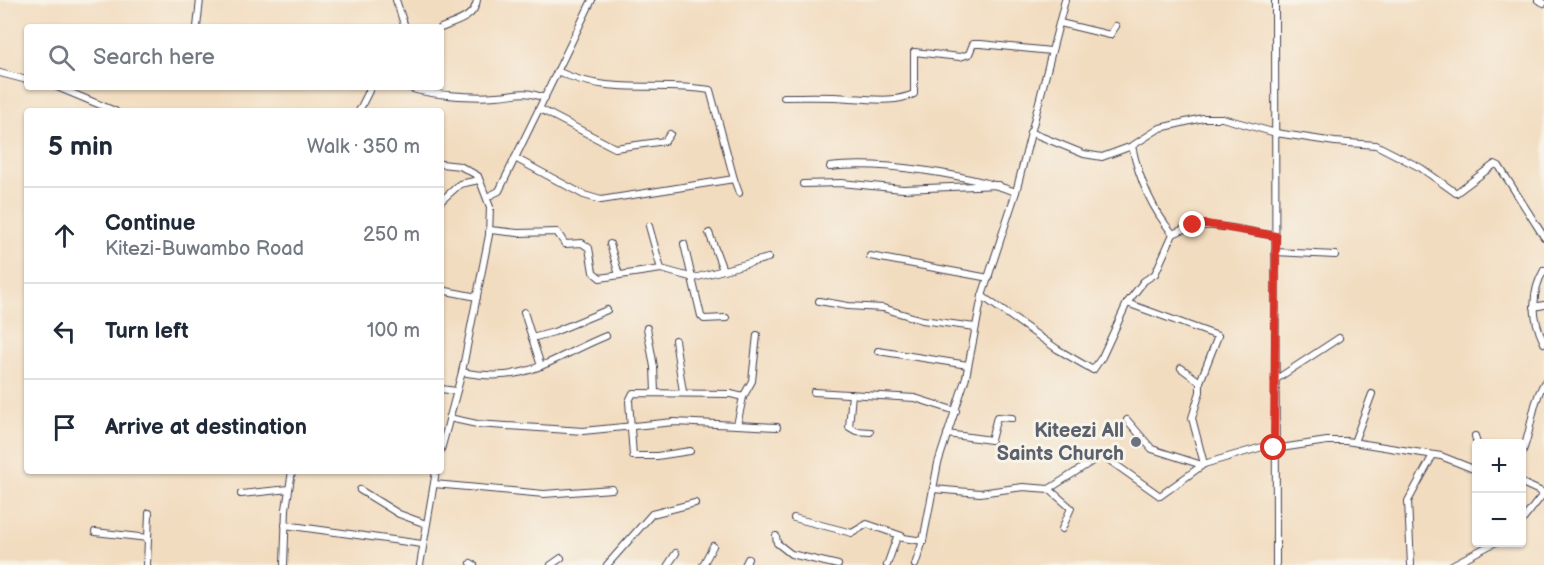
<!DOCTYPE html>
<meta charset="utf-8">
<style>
:root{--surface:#fff;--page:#f6f6f7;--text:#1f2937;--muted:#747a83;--line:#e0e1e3}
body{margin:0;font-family:"Balsamiq Sans",sans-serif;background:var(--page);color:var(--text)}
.controls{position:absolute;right:18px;bottom:18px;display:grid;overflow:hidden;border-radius:6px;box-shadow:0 2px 4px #0004}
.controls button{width:54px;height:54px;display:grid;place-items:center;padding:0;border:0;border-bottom:2px solid var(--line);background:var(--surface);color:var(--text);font:30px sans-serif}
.stop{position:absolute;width:18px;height:18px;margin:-14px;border:4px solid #d93025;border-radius:50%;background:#fff}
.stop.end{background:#d93025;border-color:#fff;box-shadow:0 2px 6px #0008}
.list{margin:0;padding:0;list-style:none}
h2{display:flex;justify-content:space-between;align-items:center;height:78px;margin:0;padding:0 24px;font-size:26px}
h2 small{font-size:20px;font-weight:400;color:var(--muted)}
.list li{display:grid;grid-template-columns:39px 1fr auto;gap:18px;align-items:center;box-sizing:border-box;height:96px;padding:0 24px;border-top:2px solid var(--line)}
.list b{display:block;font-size:22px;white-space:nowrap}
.list p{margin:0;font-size:20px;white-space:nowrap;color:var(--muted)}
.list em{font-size:20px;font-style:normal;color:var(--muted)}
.icon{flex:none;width:33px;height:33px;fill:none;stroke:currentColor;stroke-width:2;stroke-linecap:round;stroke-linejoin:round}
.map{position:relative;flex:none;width:1544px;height:565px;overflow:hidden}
.search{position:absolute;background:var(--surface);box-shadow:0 2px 4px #0004;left:24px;top:24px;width:420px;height:66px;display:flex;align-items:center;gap:15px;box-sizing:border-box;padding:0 21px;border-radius:6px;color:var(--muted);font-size:22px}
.panel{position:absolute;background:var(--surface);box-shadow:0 2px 4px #0004;left:24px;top:108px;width:420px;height:366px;border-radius:6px}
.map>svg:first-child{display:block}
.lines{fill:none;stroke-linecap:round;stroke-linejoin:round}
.minor-casing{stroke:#413e4f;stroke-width:8}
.minor{stroke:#fff;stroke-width:6}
.route{stroke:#d93025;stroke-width:8}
.worship-dot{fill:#6b7280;stroke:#f7f3e8;stroke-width:2}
.labels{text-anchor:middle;stroke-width:6;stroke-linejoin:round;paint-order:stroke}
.worship-label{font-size:20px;font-weight:bold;fill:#5b616d;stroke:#f7f3e8;text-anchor:end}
</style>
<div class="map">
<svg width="1544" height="565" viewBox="0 0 1544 565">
<rect width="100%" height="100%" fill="#f7f3e8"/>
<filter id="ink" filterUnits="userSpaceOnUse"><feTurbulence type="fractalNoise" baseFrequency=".0167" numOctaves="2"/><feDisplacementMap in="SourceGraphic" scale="12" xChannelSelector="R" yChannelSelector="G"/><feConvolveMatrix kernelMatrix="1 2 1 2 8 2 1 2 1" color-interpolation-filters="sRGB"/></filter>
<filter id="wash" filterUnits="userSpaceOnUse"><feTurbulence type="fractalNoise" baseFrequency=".008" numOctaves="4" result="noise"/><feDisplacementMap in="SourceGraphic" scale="24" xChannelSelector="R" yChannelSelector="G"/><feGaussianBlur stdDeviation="1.35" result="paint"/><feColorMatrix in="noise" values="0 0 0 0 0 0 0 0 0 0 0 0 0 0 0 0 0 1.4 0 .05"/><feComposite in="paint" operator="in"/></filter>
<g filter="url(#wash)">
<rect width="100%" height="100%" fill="#f2dcbf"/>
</g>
<g filter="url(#ink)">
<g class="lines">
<g class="minor-casing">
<g id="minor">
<path d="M 396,0 L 405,27"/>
<path d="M 1275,0 L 1276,565"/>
<path d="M 1538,0 L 1544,3"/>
<path d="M 1060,23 L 1110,35 L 1116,26"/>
<path d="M 197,27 L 200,0"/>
<path d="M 441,28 C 455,22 475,18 477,0"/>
<path d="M 557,71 C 609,96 656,81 710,90 L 734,179"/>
<path d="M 0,73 L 27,80"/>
<path d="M 57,87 L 115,111"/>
<path d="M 408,87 C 425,95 475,98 496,96 C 520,95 519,89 545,98"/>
<path d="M 784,97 C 806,97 828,96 850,98 C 873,99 892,103 914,94 L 914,52 L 960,57 L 969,54 L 973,44 L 981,44 L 1051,51"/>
<path d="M 540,109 L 615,148 L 665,141 L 670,134"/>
<path d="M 359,111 L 371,87"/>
<path d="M 1030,132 L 1084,154 L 1102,157 L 1132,146 L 1160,128 L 1203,118 L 1222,118 L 1276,133 L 1335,142 L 1376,145 L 1421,168 L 1456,193 L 1495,164 L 1499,166 L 1544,237"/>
<path d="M 515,158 L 584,195 L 601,200 L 734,179 L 739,193"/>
<path d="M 441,164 L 460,166 L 478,176 L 490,207 L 489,235 L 462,372 L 441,450"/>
<path d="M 830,167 C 881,160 968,175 1016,192"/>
<path d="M 803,184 L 841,183 L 903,189 L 999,185"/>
<path d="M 487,197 L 499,191 L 592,0"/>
<path d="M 441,201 L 460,184 L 479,180"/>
<path d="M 649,226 L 661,269"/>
<path d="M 490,230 L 518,233 L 557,232 L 565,244 L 582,243 L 589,248 L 593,272 L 600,278 L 661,269 L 694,278 L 768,258"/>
<path d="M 709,233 L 723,270"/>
<path d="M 1173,234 C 1205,217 1242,231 1276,236"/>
<path d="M 610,244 L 619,275"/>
<path d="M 684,244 L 701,316 L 704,319 L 726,318"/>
<path d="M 1275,252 L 1335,255"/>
<path d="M 870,256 L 989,278"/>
<path d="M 1544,270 C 1530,294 1532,318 1544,343"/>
<path d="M 441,290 L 477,297"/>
<path d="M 982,296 L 1057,349 L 1093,370 L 1102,357 L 1127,303 L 1144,281 L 1155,274 L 1173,234 C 1151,208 1139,179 1132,146"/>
<path d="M 819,301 L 848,306 L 883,308 L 922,320 L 975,327"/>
<path d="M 1127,303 L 1218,336 L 1200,382"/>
<path d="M 1534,307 L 1544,305"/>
<path d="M 524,312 L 532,338"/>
<path d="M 647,328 L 654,367 L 655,392"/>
<path d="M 675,340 L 683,392"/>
<path d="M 878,351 L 968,365"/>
<path d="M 541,366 L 532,338 L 554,332 L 607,310"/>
<path d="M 1181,368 L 1200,382 L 1200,392 L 1192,418 L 1204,464"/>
<path d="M 462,372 C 526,385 550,359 606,336"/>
<path d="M 1275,380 L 1339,338"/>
<path d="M 441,389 L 456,391"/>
<path d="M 814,392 L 915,398 L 956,411"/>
<path d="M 852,394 L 849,427 L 856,431 L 870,432"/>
<path d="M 449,418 L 477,424 L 583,431 L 674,422 L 737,425 L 743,397 L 752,381 L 757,335"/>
<path d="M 1127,420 L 1152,449 L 1202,465"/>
<path d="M 737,425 L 777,427"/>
<path d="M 947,434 L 991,440 L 997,417 L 1012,418"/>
<path d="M 1475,436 L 1477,444"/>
<path d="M 1354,442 L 1372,394"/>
<path d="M 690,451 L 657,456 L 633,456 L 629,401 L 633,393 L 731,394 L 743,397"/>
<path d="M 1522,453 C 1532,430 1531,406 1544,383"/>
<path d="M 1522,483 L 1544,493 L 1522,521"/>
<path d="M 434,484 L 544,494 L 612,489"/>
<path d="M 933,489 L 980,493 L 1023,487 L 1049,489 L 1102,455 L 1160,496 L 1204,464 L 1269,445 L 1274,449 L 1327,441 L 1346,441 L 1441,456 L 1476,470"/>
<path d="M 1049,489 L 1071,508 L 1062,529"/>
<path d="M 360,490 L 399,514 L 426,524"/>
<path d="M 241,494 L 289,489"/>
<path d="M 794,518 L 852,533 L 867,524 L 902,536"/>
<path d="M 285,525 L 422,544"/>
<path d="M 95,532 L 148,538"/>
<path d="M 776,536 L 777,543 L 791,554 L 838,565"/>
<path d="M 471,563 L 474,565"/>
<path d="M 147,565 L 149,513"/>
<path d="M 284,565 L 286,509 L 292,471"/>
<path d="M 420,565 L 436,471"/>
<path d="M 551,565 L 561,558"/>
<path d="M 607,565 L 652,514 L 695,503"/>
<path d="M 668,565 L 676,553"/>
<path d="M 703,565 L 713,546"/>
<path d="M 745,565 L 748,559"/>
<path d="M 887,565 L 897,537 L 923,541"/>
<path d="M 915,565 L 923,541 L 938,463 L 966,377 L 982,296 L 1016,192 L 1065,0"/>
<path d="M 1411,565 L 1408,501 L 1433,455"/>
<path d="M 1452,565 L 1496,542"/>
</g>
</g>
<use href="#minor" class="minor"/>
</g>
</g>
<g class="lines" filter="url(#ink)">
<path class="route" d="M 1193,225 L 1206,224 L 1276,236 L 1274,448"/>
</g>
<circle class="worship-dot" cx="1136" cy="442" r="6"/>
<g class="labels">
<g class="worship-label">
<text x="1124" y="437">Kiteezi All<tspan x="1124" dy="23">Saints Church</tspan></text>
</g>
</g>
</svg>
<div class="controls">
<button>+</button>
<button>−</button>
</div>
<div class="stop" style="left:1274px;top:448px"></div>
<div class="stop end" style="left:1193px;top:225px"></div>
<div class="search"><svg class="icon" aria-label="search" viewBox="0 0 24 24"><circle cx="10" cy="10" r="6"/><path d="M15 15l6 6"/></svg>Search here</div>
<section class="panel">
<h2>5 min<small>Walk · 350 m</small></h2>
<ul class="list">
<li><svg class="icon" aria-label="ahead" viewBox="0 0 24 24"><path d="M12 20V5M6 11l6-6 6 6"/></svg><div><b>Continue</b><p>Kitezi-Buwambo Road</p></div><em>250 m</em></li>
<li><svg class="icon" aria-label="left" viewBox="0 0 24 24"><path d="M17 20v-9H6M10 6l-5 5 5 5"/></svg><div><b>Turn left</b></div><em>100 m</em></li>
<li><svg class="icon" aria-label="arrive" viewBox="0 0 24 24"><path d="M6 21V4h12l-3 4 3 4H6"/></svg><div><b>Arrive at destination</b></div></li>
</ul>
</section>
</div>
